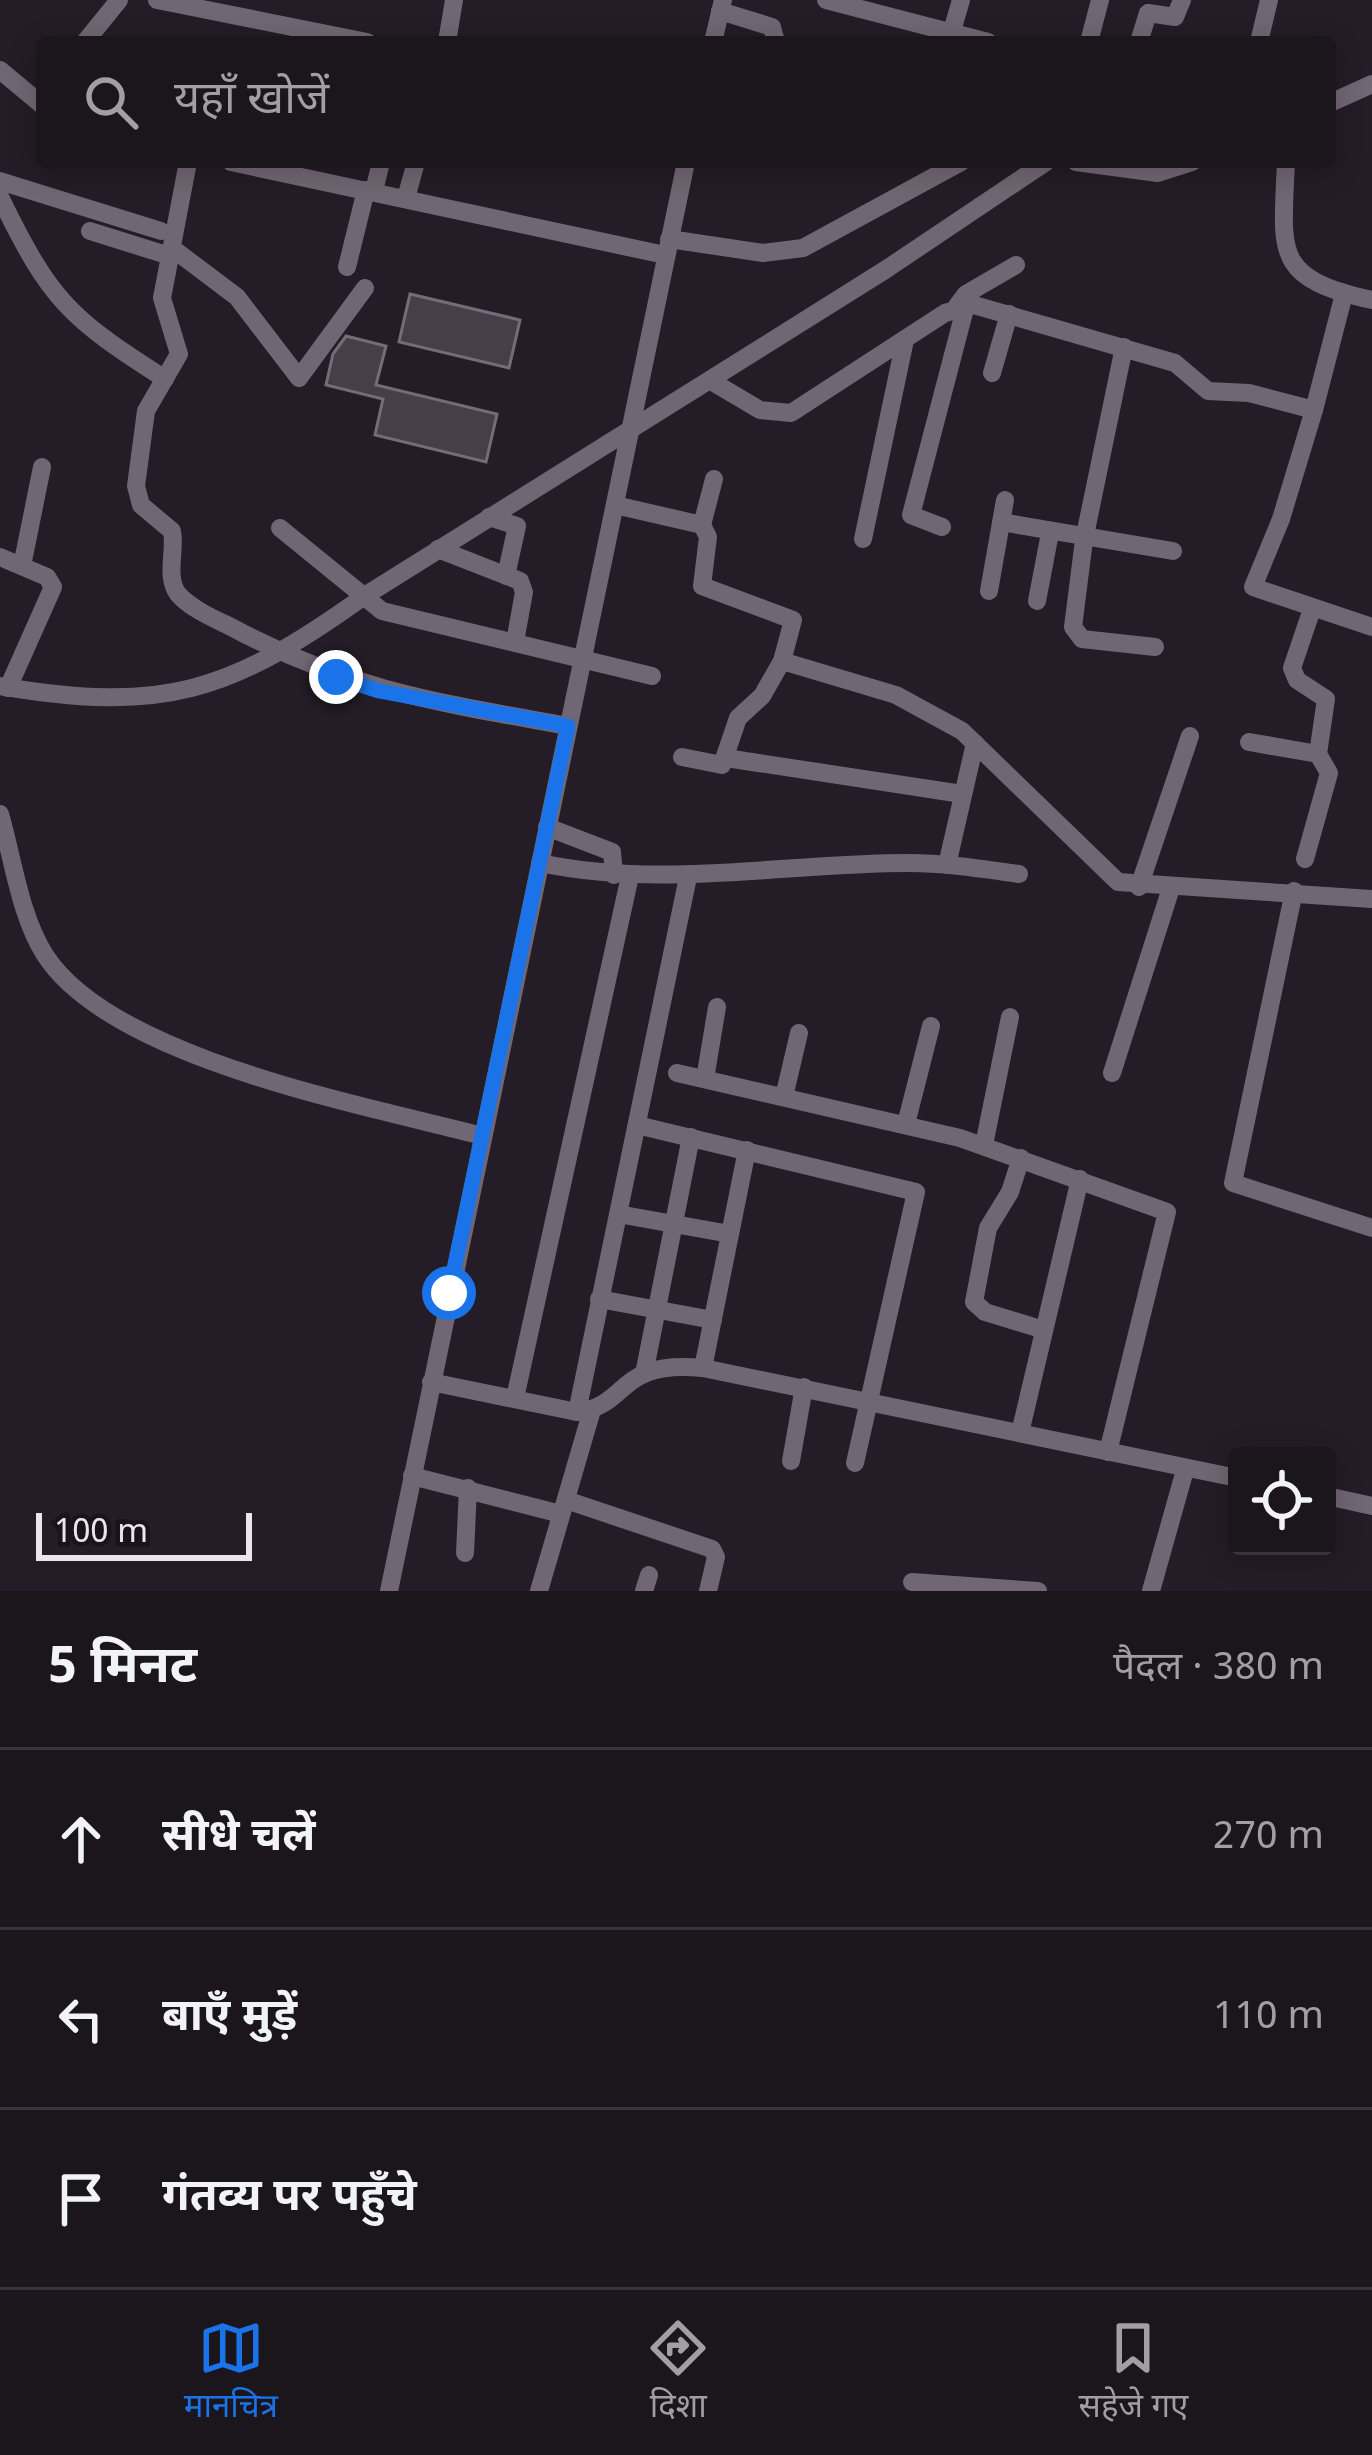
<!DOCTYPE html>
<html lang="hi">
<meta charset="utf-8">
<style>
:root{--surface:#1b151c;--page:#241e25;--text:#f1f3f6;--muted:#a09fa3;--line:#39343b;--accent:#1a73e8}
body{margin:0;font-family:Georgia,"Noto Sans Devanagari",serif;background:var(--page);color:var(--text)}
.controls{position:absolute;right:36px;bottom:36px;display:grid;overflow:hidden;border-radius:12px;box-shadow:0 6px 30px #0003}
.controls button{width:108px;height:108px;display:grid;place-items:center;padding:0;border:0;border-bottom:3px solid var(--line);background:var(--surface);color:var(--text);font:60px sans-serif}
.scale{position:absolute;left:36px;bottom:30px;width:216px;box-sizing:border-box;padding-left:12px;border:6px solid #ebe5ed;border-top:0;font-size:33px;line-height:42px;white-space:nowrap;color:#ebe5ed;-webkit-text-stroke:9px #1a131c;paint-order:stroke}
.stop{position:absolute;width:36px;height:36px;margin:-27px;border:9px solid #1a73e8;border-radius:50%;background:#fff}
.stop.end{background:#1a73e8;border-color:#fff;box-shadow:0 3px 12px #0008}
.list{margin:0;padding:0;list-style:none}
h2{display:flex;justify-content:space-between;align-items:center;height:156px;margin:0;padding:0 48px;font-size:51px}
h2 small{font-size:39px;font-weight:400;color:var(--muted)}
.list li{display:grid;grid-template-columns:78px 1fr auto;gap:36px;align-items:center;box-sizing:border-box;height:180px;padding:0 48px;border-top:3px solid var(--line)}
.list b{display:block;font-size:45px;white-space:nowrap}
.list em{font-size:39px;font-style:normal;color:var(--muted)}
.icon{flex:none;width:66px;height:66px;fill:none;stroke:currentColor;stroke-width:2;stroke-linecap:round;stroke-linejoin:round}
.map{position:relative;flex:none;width:1372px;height:1591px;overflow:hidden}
.search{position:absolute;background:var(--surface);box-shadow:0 6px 30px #0003;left:36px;right:36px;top:36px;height:132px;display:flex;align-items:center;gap:30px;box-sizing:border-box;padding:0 42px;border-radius:12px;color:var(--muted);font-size:45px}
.sheet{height:696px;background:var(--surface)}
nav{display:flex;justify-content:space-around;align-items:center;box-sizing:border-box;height:168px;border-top:3px solid var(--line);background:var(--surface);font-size:33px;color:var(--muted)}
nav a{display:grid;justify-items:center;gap:6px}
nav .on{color:var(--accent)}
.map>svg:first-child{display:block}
.building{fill:#473e49;stroke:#766c79;stroke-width:3}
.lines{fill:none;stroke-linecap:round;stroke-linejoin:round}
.minor{stroke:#716774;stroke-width:18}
.route{stroke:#1a73e8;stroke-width:15}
</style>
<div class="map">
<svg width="1372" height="1591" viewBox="0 0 1372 1591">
<rect width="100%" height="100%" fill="#241c26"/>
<g class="building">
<path d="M 410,294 L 520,320 L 509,368 L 399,342 Z"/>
<path d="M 346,336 L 386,346 L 376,385 L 497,414 L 486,462 L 375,435 L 383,399 L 326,385 L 333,354 Z"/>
</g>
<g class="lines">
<g class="minor">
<path d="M 157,0 L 367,42"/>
<path d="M 826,0 L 988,42"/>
<path d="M 720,11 L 772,27 L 776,42"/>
<path d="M 952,31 L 961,0"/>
<path d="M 85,42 L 119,0"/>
<path d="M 447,42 L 454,0"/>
<path d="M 713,42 L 723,0"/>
<path d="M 1089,42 L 1100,0"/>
<path d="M 1139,42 L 1148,13 L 1175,17 L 1182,0"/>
<path d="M 1259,42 L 1269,0"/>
<path d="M 0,70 L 42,105"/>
<path d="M 1330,103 L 1372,84"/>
<path d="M 188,162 L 162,298 L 179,354 L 146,411 L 136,486 L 141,505 L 172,531 C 176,551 165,576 178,594 C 191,609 215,619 233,628 C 349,690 441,703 568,726"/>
<path d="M 231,162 L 665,255"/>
<path d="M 1076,162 L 1158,173 L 1192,162"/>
<path d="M 1286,162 C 1282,254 1273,278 1372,300"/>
<path d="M 0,181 L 161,231"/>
<path d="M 374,191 L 381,162"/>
<path d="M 0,197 C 50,300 69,318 165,379"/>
<path d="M 406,198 L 416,162"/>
<path d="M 90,231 L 170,256"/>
<path d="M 669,239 L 763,253 L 803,248 L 961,162"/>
<path d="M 172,248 L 237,297 L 299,378 L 365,288"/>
<path d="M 347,267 L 366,190"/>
<path d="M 957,306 L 966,294 L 1016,265"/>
<path d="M 1124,347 L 1084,540 L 1073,627 L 1082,639 L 1155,647"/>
<path d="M 992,373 L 1009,314"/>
<path d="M 711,381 L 760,410 L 791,413 L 945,313 L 974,305 L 1175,363 L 1208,391 L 1249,393 L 1314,410 L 1281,519 L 1253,587 L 1372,627"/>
<path d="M 1314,410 L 1344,294"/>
<path d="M 615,505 L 702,525 L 708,537 L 702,586 L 793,620 L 782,661 L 762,696 L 738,718 L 722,765 L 682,757"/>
<path d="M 489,517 L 517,526 L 506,576"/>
<path d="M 1001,522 L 1173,551"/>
<path d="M 702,525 L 714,479"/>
<path d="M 942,527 L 911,515 L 966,305"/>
<path d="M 280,528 L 382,611 L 652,676"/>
<path d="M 863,539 L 905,340"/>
<path d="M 438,549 L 520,581 L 524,592 L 515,642"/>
<path d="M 0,557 L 47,577 L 53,587 L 8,688"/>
<path d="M 22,566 L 42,467"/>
<path d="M 989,591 L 1005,500"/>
<path d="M 1037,601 L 1050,533"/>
<path d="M 782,661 L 896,695 L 962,731 L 1118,882 L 1372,899"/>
<path d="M 0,686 C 164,714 230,692 363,597 L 885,270 L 1046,162"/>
<path d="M 1249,742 L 1318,754"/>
<path d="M 726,758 L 962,794"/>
<path d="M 0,814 C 13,859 20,916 45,955 C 112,1059 368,1106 483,1136"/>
<path d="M 547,827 L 612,852 L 614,875"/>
<path d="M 1305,859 L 1329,773 L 1318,754 L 1326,699 L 1297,680 L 1292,668 L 1312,609"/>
<path d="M 540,863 C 664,889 784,863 909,863 C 946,863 983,869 1019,874"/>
<path d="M 947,865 L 975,743"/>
<path d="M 1139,887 L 1190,736"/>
<path d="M 1294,891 L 1233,1183 L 1372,1228"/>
<path d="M 677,1073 L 960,1138 L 1167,1212 L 1108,1452"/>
<path d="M 1112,1073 L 1171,888"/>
<path d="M 705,1079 L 717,1007"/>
<path d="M 784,1097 L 799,1033"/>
<path d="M 906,1124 L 931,1026"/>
<path d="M 637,1125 L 916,1192 L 855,1463"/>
<path d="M 984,1145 L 1010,1017"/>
<path d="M 1021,1158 L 1010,1192 L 988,1228 L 974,1302 L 985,1312 L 1044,1330"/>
<path d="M 618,1214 L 730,1234"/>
<path d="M 599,1299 L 713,1320"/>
<path d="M 703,1368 L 747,1150"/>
<path d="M 645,1369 L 691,1137"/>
<path d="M 431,1382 L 577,1412 C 630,1406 616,1359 703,1368 L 1237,1478"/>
<path d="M 515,1398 L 630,876"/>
<path d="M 577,1412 L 688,877"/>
<path d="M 1020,1433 L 1080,1179"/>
<path d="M 791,1461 L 804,1387"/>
<path d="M 412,1476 L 561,1514"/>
<path d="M 1327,1496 L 1372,1506"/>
<path d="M 566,1500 L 712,1549 L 716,1557 L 708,1591"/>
<path d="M 465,1553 L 468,1488"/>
<path d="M 912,1582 L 1038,1591"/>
<path d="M 389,1591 L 686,162"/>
<path d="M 539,1591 L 592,1410"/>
<path d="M 644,1591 L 649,1575"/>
<path d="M 1151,1591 L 1185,1470"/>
</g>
</g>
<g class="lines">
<path class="route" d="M 336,677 L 379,691 L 568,726 L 449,1293"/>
</g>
</svg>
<div class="controls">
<button><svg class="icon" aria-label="locate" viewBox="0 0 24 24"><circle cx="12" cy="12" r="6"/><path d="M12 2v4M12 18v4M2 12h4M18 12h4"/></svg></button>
</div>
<div class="scale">100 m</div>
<div class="stop" style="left:449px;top:1293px"></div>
<div class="stop end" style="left:336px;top:677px"></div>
<div class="search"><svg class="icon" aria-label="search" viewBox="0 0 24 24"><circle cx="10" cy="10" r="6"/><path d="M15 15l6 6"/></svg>यहाँ खोजें</div>
</div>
<section class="sheet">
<h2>5 मिनट<small>पैदल · 380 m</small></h2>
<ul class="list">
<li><svg class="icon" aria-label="ahead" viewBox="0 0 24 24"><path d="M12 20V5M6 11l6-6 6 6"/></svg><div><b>सीधे चलें</b></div><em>270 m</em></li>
<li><svg class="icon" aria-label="left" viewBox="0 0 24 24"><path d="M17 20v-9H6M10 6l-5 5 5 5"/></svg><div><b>बाएँ मुड़ें</b></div><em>110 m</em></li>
<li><svg class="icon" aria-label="arrive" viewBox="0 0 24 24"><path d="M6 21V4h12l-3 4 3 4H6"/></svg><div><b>गंतव्य पर पहुँचे</b></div></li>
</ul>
</section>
<nav>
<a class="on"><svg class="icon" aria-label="map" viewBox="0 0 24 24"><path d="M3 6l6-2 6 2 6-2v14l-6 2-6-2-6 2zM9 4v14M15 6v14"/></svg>मानचित्र</a>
<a><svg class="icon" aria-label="directions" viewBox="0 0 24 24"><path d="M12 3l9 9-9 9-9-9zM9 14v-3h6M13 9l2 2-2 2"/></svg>दिशा</a>
<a><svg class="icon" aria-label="saved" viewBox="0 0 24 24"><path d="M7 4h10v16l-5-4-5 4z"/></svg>सहेजे गए</a>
</nav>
